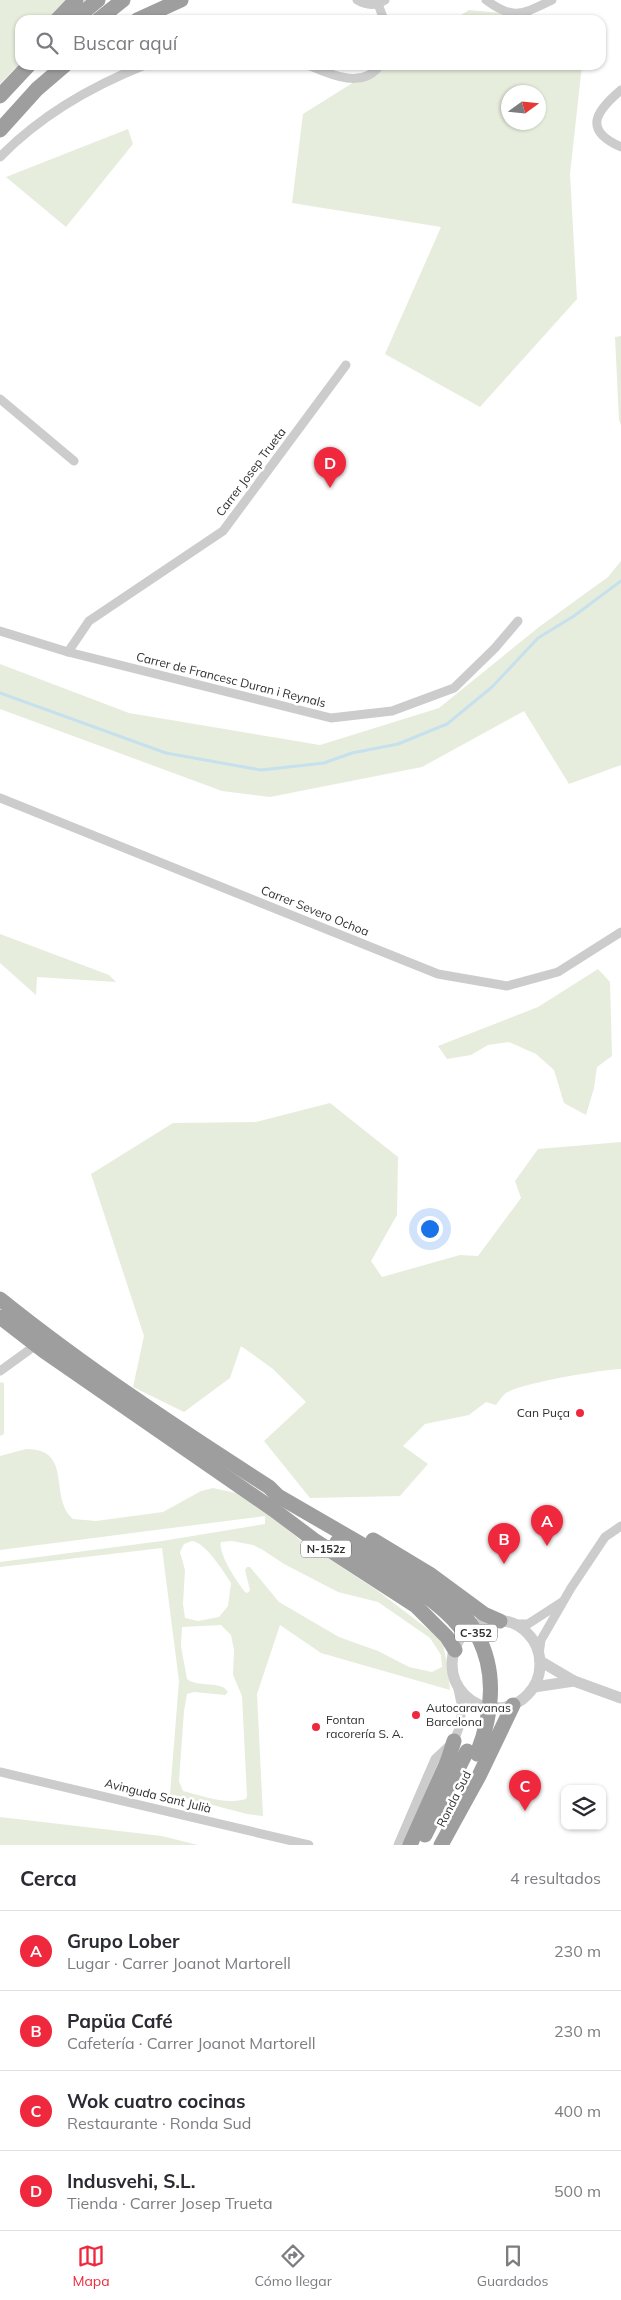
<!DOCTYPE html>
<html lang="es">
<meta charset="utf-8">
<style>
:root{--surface:#fff;--page:#f7f7f7;--text:#2b2b33;--muted:#7c7c81;--line:#e1e1e2;--accent:#ef283e}
body{margin:0;font-family:Mulish,sans-serif;background:var(--page);color:var(--text)}
.controls{position:absolute;right:15px;bottom:15px;display:grid;overflow:hidden;border-radius:10px;box-shadow:0 1px 4px #0004}
.controls button{width:45px;height:45px;display:grid;place-items:center;padding:0;border:0;border-bottom:1px solid var(--line);background:var(--surface);color:var(--text);font:25px sans-serif}
.compass{position:absolute;left:501px;top:85px;width:45px;height:45px;border-radius:50%;background:var(--surface);box-shadow:0 1px 4px #0004;rotate:75deg}
.you{position:absolute;left:429px;top:1228px;width:18px;height:18px;margin:-12px;border:4px solid #fff;border-radius:50%;background:#1a73e8;box-shadow:0 0 0 8px #1a73e833}
.badge{display:grid;place-items:center;width:32px;height:32px;border-radius:50%;background:var(--accent);color:#fff;font-size:16px;font-weight:700}
.pin{position:absolute;translate:-50% -41px;filter:drop-shadow(0 1px 2px #0008)}
.pin::after{content:'';position:absolute;top:26px;width:18px;height:15px;background:inherit;clip-path:polygon(0 0,100% 0,50% 100%)}
.list{margin:0;padding:0;list-style:none}
h2{display:flex;justify-content:space-between;align-items:center;height:65px;margin:0;padding:0 20px;font-size:21px}
h2 small{font-size:16px;font-weight:400;color:var(--muted)}
.list li{display:grid;grid-template-columns:32px 1fr auto;gap:15px;align-items:center;box-sizing:border-box;height:80px;padding:0 20px;border-top:1px solid var(--line)}
.list b{display:block;font-size:19px;white-space:nowrap}
.list p{margin:0;font-size:16px;white-space:nowrap;color:var(--muted)}
.list em{font-size:16px;font-style:normal;color:var(--muted)}
.icon{flex:none;width:28px;height:28px;fill:none;stroke:currentColor;stroke-width:2;stroke-linecap:round;stroke-linejoin:round}
.map{position:relative;flex:none;width:621px;height:1845px;overflow:hidden}
.search{position:absolute;background:var(--surface);box-shadow:0 1px 4px #0004;left:15px;right:15px;top:15px;height:55px;display:flex;align-items:center;gap:12px;box-sizing:border-box;padding:0 18px;border-radius:15px;color:var(--muted);font-size:19px}
.sheet{height:385px;background:var(--surface)}
nav{display:flex;justify-content:space-around;align-items:center;box-sizing:border-box;height:70px;border-top:1px solid var(--line);background:var(--surface);font-size:14px;color:var(--muted)}
nav a{display:grid;justify-items:center;gap:2px}
nav .on{color:var(--accent)}
.map>svg:first-child{display:block}
.green{fill:#e6eddc;fill-rule:evenodd}
.lines{fill:none;stroke-linecap:round;stroke-linejoin:round}
.stream{stroke:#c7e0ee;stroke-width:3}
.minor{stroke:#ccc;stroke-width:9}
.tertiary{stroke:#ccc;stroke-width:11}
.trunk{stroke:#9e9e9e;stroke-width:15}
.trunk-bridge{stroke:#9e9e9e;stroke-width:15}
.poi-dot{fill:#ef283e;stroke:#fff;stroke-width:2}
.labels{text-anchor:middle;stroke-width:5;stroke-linejoin:round;paint-order:stroke}
.shield{fill:#fff;stroke:#6d6d6d;stroke-width:1}
.shield-label{font-size:11px;font-weight:bold;fill:#2f2f2f}
.street-label{font-size:12px;fill:#2f2f2f;stroke:#fff}
.poi-label{font-size:12px;fill:#2f2f2f;stroke:#fff;text-anchor:start}
</style>
<div class="map">
<svg width="621" height="1845" viewBox="0 0 621 1845">
<rect width="100%" height="100%" fill="#fff"/>
<g class="green">
<path d="M 0,0 L 90,0 L 66,20 L 20,20 L 20,63 L 0,84 Z"/>
<path d="M 469,10 L 522,15 L 531,20 L 453,20 Z"/>
<path d="M 381,65 L 582,65 L 570,174 L 577,299 L 480,407 L 385,354 L 441,227 L 292,203 L 303,114 ZM 508,92 L 538,92 L 538,122 L 508,122 Z"/>
<path d="M 128,129 L 133,144 L 66,227 L 6,177 Z"/>
<path d="M 621,336 L 621,425 L 619,420 L 615,337 Z"/>
<path d="M 621,561 L 621,765 L 569,784 L 524,711 L 422,767 L 270,797 L 222,791 L 0,709 L 0,664 L 129,713 L 320,745 L 439,708 L 539,627 L 608,577 Z"/>
<path d="M 0,934 L 109,975 L 116,982 L 37,977 L 36,995 L 0,963 Z"/>
<path d="M 598,969 L 610,982 L 612,1056 L 597,1067 L 594,1088 L 586,1115 L 564,1103 L 554,1070 L 536,1054 L 509,1042 L 488,1045 L 471,1055 L 447,1059 L 438,1046 L 538,1007 Z"/>
<path d="M 330,1103 L 398,1157 L 397,1215 L 371,1261 L 382,1277 L 460,1255 L 478,1256 L 521,1198 L 515,1181 L 538,1149 L 621,1142 L 621,1369 C 600,1370 521,1383 506,1393 C 502,1396 499,1401 496,1405 L 486,1402 L 469,1415 L 425,1424 L 403,1446 L 428,1464 L 400,1496 L 310,1498 L 264,1441 L 306,1402 L 273,1369 L 241,1346 L 230,1378 L 184,1412 L 133,1387 L 144,1336 L 91,1174 L 173,1123 L 256,1122 Z"/>
<path d="M 0,1382 L 4,1383 L 4,1434 L 0,1436 Z"/>
<path d="M 26,1449 C 74,1449 48,1497 73,1519 L 96,1521 L 163,1512 L 201,1491 L 213,1488 L 236,1493 L 257,1504 L 300,1540 L 378,1591 L 442,1640 L 447,1663 L 450,1690 L 321,1653 L 280,1625 L 257,1694 L 263,1816 L 247,1814 L 170,1794 L 179,1681 L 162,1548 L 0,1567 L 0,1562 L 162,1541 L 265,1524 L 265,1516 L 0,1550 L 0,1456 ZM 192,1541 C 205,1542 224,1572 231,1583 L 228,1606 L 219,1617 L 198,1621 L 185,1618 L 183,1604 L 185,1570 L 180,1552 L 184,1544 ZM 232,1541 L 253,1545 L 263,1550 L 284,1564 L 338,1592 L 378,1602 L 430,1638 L 441,1655 L 442,1667 L 432,1672 L 409,1667 L 378,1651 L 339,1637 L 279,1602 L 250,1567 L 247,1567 L 245,1570 L 250,1590 L 248,1593 L 245,1592 C 237,1582 218,1554 221,1542 ZM 221,1625 L 231,1635 L 234,1650 L 233,1675 L 242,1696 L 247,1796 L 246,1799 C 224,1805 204,1796 183,1791 L 179,1781 L 184,1711 L 187,1694 L 194,1692 L 225,1695 L 228,1692 C 221,1680 198,1688 187,1679 L 181,1646 L 182,1627 Z"/>
<path d="M 0,1817 L 162,1836 L 198,1845 L 0,1845 Z"/>
</g>
<g class="lines">
<path class="stream" d="M 0,693 L 166,753 L 261,770 L 324,763 L 352,753 L 398,744 L 447,724 L 492,687 L 538,638 L 574,616 L 621,581"/>
<g class="minor">
<path d="M 357,0 C 367,6 376,6 385,0"/>
<path d="M 486,0 C 514,21 523,14 552,0"/>
<path d="M 378,4 L 384,20"/>
<path d="M 308,65 C 329,74 363,90 380,65"/>
<path d="M 621,90 C 595,112 583,130 621,147"/>
<path d="M 0,157 C 40,116 92,86 145,65"/>
<path d="M 0,399 L 74,461"/>
<path d="M 0,631 L 68,652 L 331,718 L 392,711 L 454,688 L 495,648 L 518,621"/>
<path d="M 68,652 L 89,621 L 223,531 L 346,365"/>
<path d="M 0,798 L 438,974 L 507,986 L 558,972 L 621,932"/>
<path d="M 0,1371 L 36,1345"/>
<path d="M 513,1624 L 528,1624 L 562,1602"/>
<path d="M 539,1654 L 541,1640 L 571,1588 L 605,1537 L 621,1526"/>
<path d="M 0,1772 L 309,1845"/>
<path d="M 398,1845 L 435,1759 L 454,1741 L 459,1728 L 462,1708 L 457,1684"/>
</g>
<g class="tertiary">
<circle cx="496" cy="1664" r="44"/>
<path d="M 540,1661 L 574,1681 L 621,1698"/>
<path d="M 534,1687 L 574,1681"/>
</g>
<g class="trunk">
<path d="M 57,20 L 76,0"/>
<path d="M 74,20 L 98,0"/>
<path d="M 98,20 L 123,0"/>
<path d="M 137,20 L 181,0"/>
<path d="M 0,96 L 29,65"/>
<path d="M 0,130 L 37,89 L 65,65"/>
<path d="M 0,1299 C 86,1368 177,1428 269,1487 L 278,1496 L 380,1555"/>
<path d="M 0,1317 L 44,1351 L 274,1510 L 314,1540 L 416,1606 L 447,1637 L 455,1650"/>
<path d="M 373,1540 L 431,1575 L 484,1614 L 500,1621"/>
<path d="M 337,1542 L 371,1562"/>
<path d="M 425,1835 L 467,1751"/>
<path d="M 410,1845 L 448,1760 L 454,1741"/>
<path d="M 441,1845 L 479,1776 L 513,1705"/>
</g>
<g class="trunk-bridge">
<path d="M 380,1555 C 398,1565 416,1575 433,1587 C 493,1630 503,1687 477,1754"/>
<path d="M 371,1562 C 403,1581 436,1598 460,1627"/>
</g>
</g>
<g class="poi-dot">
<circle cx="580" cy="1413" r="5"/>
<circle cx="416" cy="1715" r="5"/>
<circle cx="316" cy="1727" r="5"/>
</g>
<g class="labels">
<g class="shield">
<rect x="301" y="1540.5" width="50" height="17" rx="4"/>
<rect x="455" y="1624.5" width="42" height="17" rx="4"/>
</g>
<g class="shield-label">
<text x="326" y="1553">N-152z</text>
<text x="476" y="1637">C-352</text>
</g>
<g class="street-label">
<text transform="translate(251 472) rotate(-53)" y="4">Carrer Josep Trueta</text>
<text transform="translate(231 680) rotate(14)" y="4">Carrer de Francesc Duran i Reynals</text>
<text transform="translate(315 911) rotate(22)" y="4">Carrer Severo Ochoa</text>
<text transform="translate(158 1796) rotate(14)" y="4">Avinguda Sant Julià</text>
<text transform="translate(454 1799) rotate(-63)" y="4">Ronda Sud</text>
</g>
<g class="poi-label">
<text x="570" y="1417" text-anchor="end">Can Puça</text>
<text x="426" y="1712">Autocaravanas<tspan x="426" dy="14">Barcelona</tspan></text>
<text x="326" y="1724">Fontan<tspan x="326" dy="14">racorería S. A.</tspan></text>
</g>
</g>
</svg>
<div class="controls">
<button><svg class="icon" aria-label="layers" viewBox="0 0 24 24"><path d="M12 4l9 5-9 5-9-5zM3 14l9 5 9-5"/></svg></button>
</div>
<svg class="compass" viewBox="-18 -18 36 36"><path d="M0-13l5 13h-10z" fill="#e53935"/><path d="M0 13l5-13h-10z" fill="#7c7c81"/></svg>
<div class="you"></div>
<div class="pin badge" style="left:547px;top:1546px">A</div>
<div class="pin badge" style="left:504px;top:1564px">B</div>
<div class="pin badge" style="left:525px;top:1811px">C</div>
<div class="pin badge" style="left:330px;top:488px">D</div>
<div class="search"><svg class="icon" aria-label="search" viewBox="0 0 24 24"><circle cx="10" cy="10" r="6"/><path d="M15 15l6 6"/></svg>Buscar aquí</div>
</div>
<section class="sheet">
<h2>Cerca<small>4 resultados</small></h2>
<ul class="list">
<li><span class="badge">A</span><div><b>Grupo Lober</b><p>Lugar · Carrer Joanot Martorell</p></div><em>230 m</em></li>
<li><span class="badge">B</span><div><b>Papüa Café</b><p>Cafetería · Carrer Joanot Martorell</p></div><em>230 m</em></li>
<li><span class="badge">C</span><div><b>Wok cuatro cocinas</b><p>Restaurante · Ronda Sud</p></div><em>400 m</em></li>
<li><span class="badge">D</span><div><b>Indusvehi, S.L.</b><p>Tienda · Carrer Josep Trueta</p></div><em>500 m</em></li>
</ul>
</section>
<nav>
<a class="on"><svg class="icon" aria-label="map" viewBox="0 0 24 24"><path d="M3 6l6-2 6 2 6-2v14l-6 2-6-2-6 2zM9 4v14M15 6v14"/></svg>Mapa</a>
<a><svg class="icon" aria-label="directions" viewBox="0 0 24 24"><path d="M12 3l9 9-9 9-9-9zM9 14v-3h6M13 9l2 2-2 2"/></svg>Cómo llegar</a>
<a><svg class="icon" aria-label="saved" viewBox="0 0 24 24"><path d="M7 4h10v16l-5-4-5 4z"/></svg>Guardados</a>
</nav>
